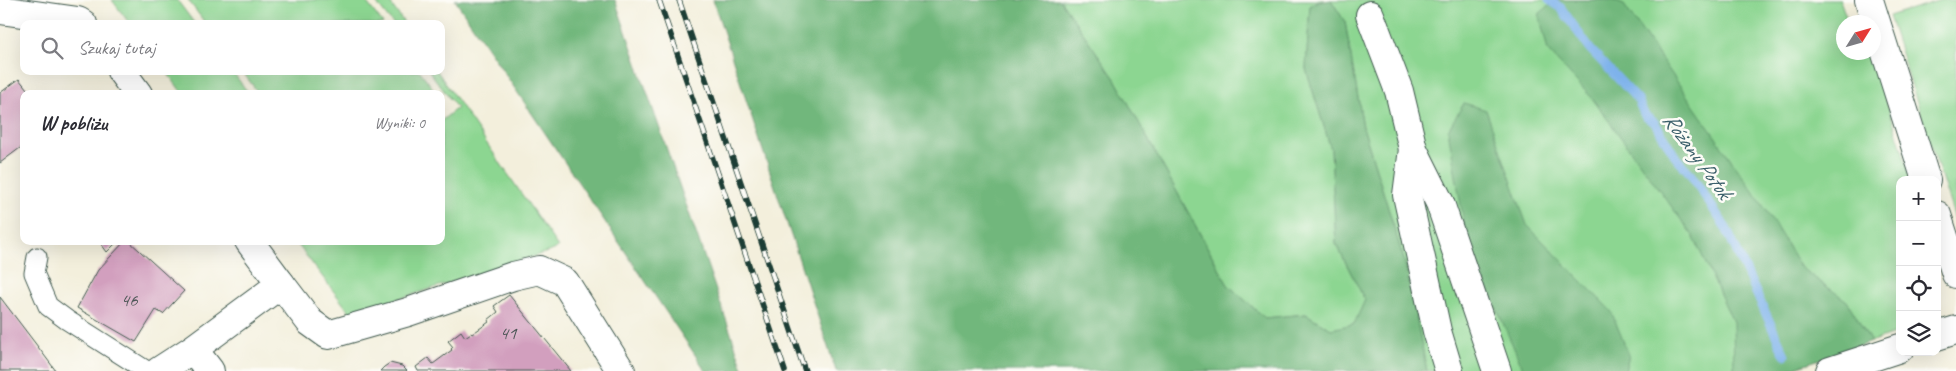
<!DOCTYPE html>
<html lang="pl">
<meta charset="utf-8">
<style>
:root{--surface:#fff;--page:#f7f7f7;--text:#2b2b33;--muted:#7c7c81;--line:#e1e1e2}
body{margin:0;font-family:Caveat,sans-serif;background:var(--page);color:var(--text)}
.controls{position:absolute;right:15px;bottom:15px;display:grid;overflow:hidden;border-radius:10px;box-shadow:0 5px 20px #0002}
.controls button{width:45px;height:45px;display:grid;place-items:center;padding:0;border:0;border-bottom:1px solid var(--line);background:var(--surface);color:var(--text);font:25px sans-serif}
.compass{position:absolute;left:1836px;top:15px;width:45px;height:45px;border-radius:50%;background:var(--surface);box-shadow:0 5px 20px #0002;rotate:53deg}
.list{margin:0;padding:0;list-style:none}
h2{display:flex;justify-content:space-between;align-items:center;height:65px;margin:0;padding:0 20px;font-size:21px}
h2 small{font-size:16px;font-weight:400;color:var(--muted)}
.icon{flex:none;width:28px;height:28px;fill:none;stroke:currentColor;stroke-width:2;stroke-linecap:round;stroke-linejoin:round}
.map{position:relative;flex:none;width:1956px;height:371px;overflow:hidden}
.search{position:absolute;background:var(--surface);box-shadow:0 5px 20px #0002;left:20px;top:20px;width:425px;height:55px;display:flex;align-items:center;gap:12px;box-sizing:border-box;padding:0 18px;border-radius:10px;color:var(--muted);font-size:19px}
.panel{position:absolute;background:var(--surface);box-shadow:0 5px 20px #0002;left:20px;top:90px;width:425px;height:155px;border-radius:10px}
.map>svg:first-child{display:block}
.green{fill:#8cd691;stroke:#568a62}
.forest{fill:#71b77b;stroke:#487a58}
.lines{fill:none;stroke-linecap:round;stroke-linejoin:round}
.stream{stroke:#7eb2eb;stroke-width:9}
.building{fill:#d29fbe}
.lane-casing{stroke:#3f584d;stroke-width:21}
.street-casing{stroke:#3f584d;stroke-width:30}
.lane{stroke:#fff;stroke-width:19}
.street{stroke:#fff;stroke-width:28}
.rail-casing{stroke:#1f3d34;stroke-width:5.5}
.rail{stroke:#fdfcf7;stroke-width:4;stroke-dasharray:11;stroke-linecap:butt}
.labels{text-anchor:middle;stroke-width:5;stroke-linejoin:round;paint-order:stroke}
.number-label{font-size:19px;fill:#4c5656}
.water-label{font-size:22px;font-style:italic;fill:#3c606b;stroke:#fdfcf7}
</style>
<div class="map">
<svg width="1956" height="371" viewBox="0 0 1956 371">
<rect width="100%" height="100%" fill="#fdfcf7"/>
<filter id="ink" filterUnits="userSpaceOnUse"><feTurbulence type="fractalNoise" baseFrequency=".02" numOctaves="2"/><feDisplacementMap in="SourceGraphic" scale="10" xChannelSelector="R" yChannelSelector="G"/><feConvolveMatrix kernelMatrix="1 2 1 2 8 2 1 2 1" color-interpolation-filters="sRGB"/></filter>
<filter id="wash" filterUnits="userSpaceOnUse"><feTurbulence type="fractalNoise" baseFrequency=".0096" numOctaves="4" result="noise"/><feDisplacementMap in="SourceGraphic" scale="20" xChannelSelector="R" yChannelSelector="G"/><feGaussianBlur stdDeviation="1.12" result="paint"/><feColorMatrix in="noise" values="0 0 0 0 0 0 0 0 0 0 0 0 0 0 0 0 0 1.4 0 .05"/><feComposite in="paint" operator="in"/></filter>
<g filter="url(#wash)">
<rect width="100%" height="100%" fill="#f3efdc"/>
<g class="green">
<path d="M 112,0 L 177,0 L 195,24 L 130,24 Z"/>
<path d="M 188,0 L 365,0 L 383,24 L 206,24 Z"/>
<path d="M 374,0 L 388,0 L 405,24 L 393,24 Z"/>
<path d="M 1060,0 L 1325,0 L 1310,4 L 1306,69 L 1331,149 L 1336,244 L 1365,300 L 1355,324 L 1331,329 L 1306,314 L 1265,318 L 1228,285 L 1115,79 Z"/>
<path d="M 1331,0 L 1840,0 L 1848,22 L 1844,22 L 1844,52 L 1871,53 L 1912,180 L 1900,180 L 1900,332 L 1784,371 L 1427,371 L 1405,263 L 1363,127 L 1345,22 Z"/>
<path d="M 1941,0 L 1956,0 L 1956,222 L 1889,16 Z"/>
<path d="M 166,71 L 232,71 L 249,94 L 183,94 Z"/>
<path d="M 242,71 L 420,71 L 437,94 L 259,94 Z"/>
<path d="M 429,71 L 437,71 L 558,247 L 554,250 L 351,314 L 295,241 L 441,241 L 441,121 L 457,108 Z"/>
</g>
<g class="forest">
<path d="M 455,0 L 615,0 L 744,371 L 706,371 Z"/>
<path d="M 713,0 L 1060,0 L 1115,79 L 1228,285 L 1265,318 L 1306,314 L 1331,329 L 1354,324 L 1365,300 L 1336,244 L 1331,149 L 1306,69 L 1310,4 L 1331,0 L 1345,22 L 1363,127 L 1405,263 L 1427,371 L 836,371 Z"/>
<path d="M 1556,0 L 1611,0 L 1624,5 L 1766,210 L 1801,268 L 1847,301 L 1871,342 L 1784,371 L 1734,371 L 1733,322 L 1693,236 L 1592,98 L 1548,51 L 1539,14 Z"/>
<path d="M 1464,103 L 1486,110 L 1527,225 L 1611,311 L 1629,355 L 1625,371 L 1524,371 L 1467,241 L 1448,130 Z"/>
</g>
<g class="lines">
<path class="stream" d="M 1549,0 L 1561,8 L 1590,49 L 1638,100 L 1645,116 L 1655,123 L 1677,159 L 1689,172 L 1726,228 L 1785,355"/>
</g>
<g id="blocks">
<g class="building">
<path d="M 19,79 L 31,94 L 24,94 L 24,145 L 0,163 L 0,93 Z"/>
<path d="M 99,241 L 118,241 L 107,252 Z"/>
<path d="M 125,241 L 129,241 L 184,291 L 163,314 L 156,310 L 136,342 L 77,308 L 98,270 Z"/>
<path d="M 509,295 L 571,371 L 418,371 L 416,367 L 428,358 L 433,364 L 452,350 L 451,349 L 453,347 L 448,341 L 461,331 L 465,337 L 471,333 L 472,334 L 489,322 L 488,320 L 498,312 L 494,306 Z"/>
<path d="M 0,297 L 35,343 L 56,371 L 0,371 Z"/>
<path d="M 390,363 L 402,366 L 407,371 L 380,371 L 384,367 Z"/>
</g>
</g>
</g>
<g filter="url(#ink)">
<use href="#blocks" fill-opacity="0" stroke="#3f584d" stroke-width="1"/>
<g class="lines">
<g class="lane-casing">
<path id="lane" d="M 37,257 L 34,273 L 48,306 L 67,320 L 147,371"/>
</g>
<g class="street-casing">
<g id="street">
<path d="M 1869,0 L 1926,180"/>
<path d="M 0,10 L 78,21 L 83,24"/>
<path d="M 1370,15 L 1399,91 L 1413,149 L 1440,203 L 1497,371"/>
<path d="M 121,71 L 138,94"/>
<path d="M 1413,149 L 1407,195 L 1437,331 L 1449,371"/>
<path d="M 1937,215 L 1956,274"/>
<path d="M 281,284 L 310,322 L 328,335 L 408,312 L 513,276 L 539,270 L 565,282 L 621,371"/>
<path d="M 1937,336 L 1956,330"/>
<path d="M 193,349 L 210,371"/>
<path d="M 159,371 L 193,349 L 281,284 L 249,241"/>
<path d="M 1830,371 L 1900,348"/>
</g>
</g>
<use href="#lane" class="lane"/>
<use href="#street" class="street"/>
<g class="rail-casing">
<g id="rail">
<path d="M 659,0 L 785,371"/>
<path d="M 679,0 L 805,371"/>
</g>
</g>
<use href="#rail" class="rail"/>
</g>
</g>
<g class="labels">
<g class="number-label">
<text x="129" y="306">46</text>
<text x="508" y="339">41</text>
</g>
<g class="water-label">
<text transform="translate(1698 155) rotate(54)" y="8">Różany Potok</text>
</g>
</g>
</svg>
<div class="controls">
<button>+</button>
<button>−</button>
<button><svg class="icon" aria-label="locate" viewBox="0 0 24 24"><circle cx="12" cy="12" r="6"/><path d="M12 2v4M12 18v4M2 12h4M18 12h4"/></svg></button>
<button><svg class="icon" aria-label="layers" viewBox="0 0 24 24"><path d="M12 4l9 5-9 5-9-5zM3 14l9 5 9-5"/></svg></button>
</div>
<svg class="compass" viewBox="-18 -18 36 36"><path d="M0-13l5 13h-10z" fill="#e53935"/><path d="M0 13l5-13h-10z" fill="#7c7c81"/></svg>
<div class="search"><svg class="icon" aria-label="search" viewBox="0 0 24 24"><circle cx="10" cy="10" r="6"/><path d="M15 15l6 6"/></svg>Szukaj tutaj</div>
<section class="panel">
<h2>W pobliżu<small>Wyniki: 0</small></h2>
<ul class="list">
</ul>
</section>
</div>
